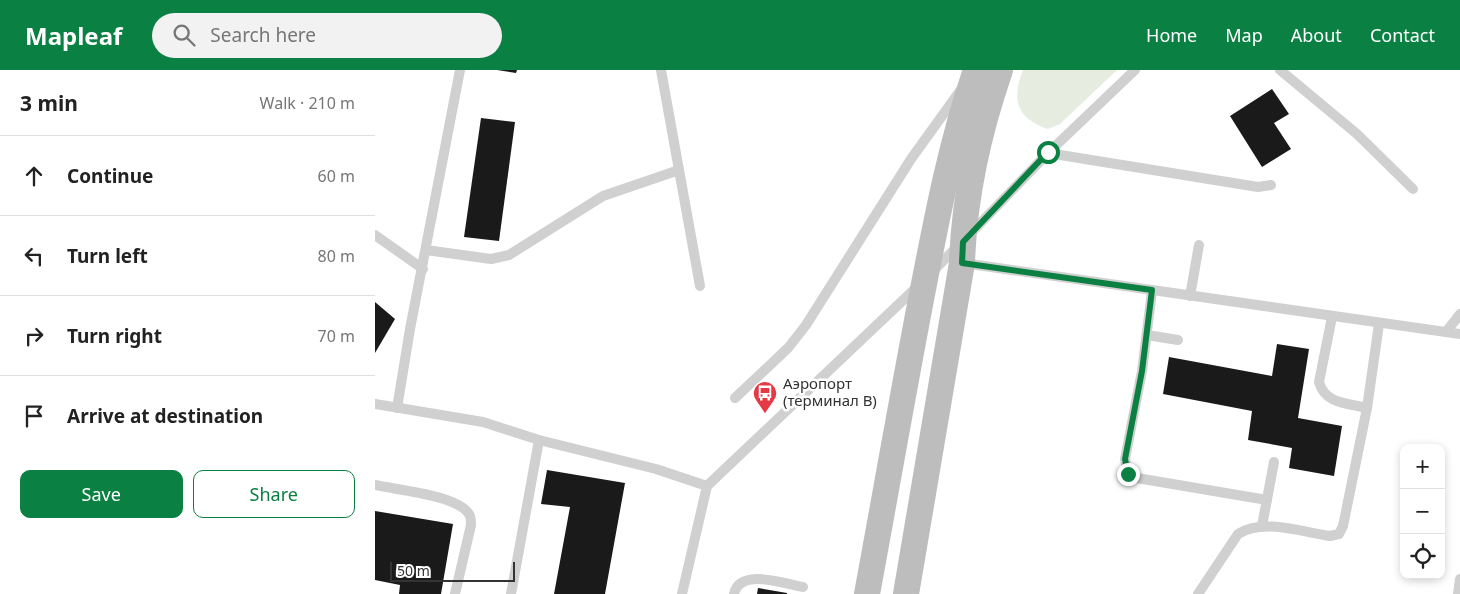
<!DOCTYPE html>
<meta charset="utf-8">
<style>
:root{--surface:#fff;--page:#f2f2f2;--text:#222;--muted:#767676;--line:#e0e0e0;--accent:#0b8043}
body{margin:0;font-family:"Noto Sans",sans-serif;background:var(--page);color:var(--text)}
.controls{position:absolute;right:15px;bottom:15px;display:grid;overflow:hidden;border-radius:10px;box-shadow:0 2px 8px #0003}
.controls button{width:45px;height:45px;display:grid;place-items:center;padding:0;border:0;border-bottom:1px solid var(--line);background:var(--surface);color:var(--text);font:25px sans-serif}
.scale{position:absolute;left:15px;bottom:12px;width:125px;box-sizing:border-box;padding-left:5px;border:2px solid #333;border-top:0;font-size:14px;line-height:18px;white-space:nowrap;color:#333;-webkit-text-stroke:4px #fff;paint-order:stroke}
.stop{position:absolute;width:15px;height:15px;margin:-11px;border:4px solid #0b8043;border-radius:50%;background:#fff}
.stop.end{background:#0b8043;border-color:#fff;box-shadow:0 1px 5px #0008}
.list{margin:0;padding:0;list-style:none}
h2{display:flex;justify-content:space-between;align-items:center;height:65px;margin:0;padding:0 20px;font-size:21px}
h2 small{font-size:16px;font-weight:400;color:var(--muted)}
.list li{display:grid;grid-template-columns:32px 1fr auto;gap:15px;align-items:center;box-sizing:border-box;height:80px;padding:0 20px;border-top:1px solid var(--line)}
.list b{display:block;font-size:19px;white-space:nowrap}
.list em{font-size:16px;font-style:normal;color:var(--muted)}
.actions{display:flex;gap:10px;padding:15px 20px}
.actions a{flex:1;padding:11px 0;border:1px solid var(--accent);border-radius:10px;text-align:center;font-size:18px;color:var(--accent)}
.actions .main{background:var(--accent);color:#fff}
.icon{flex:none;width:28px;height:28px;fill:none;stroke:currentColor;stroke-width:2;stroke-linecap:round;stroke-linejoin:round}
.map{position:relative;flex:none;width:1085px;height:524px;overflow:hidden}
header{display:flex;align-items:center;gap:30px;box-sizing:border-box;height:70px;padding:0 25px;background:var(--accent);color:#fff}
header strong{font-size:24px}
nav{display:flex;gap:28px;margin-inline-start:auto;font-size:18px}
.search{width:350px;height:45px;background:var(--page);display:flex;align-items:center;gap:12px;box-sizing:border-box;padding:0 18px;border-radius:28px;color:var(--muted);font-size:19px}
main{display:flex}
aside{flex:1;background:var(--surface)}
.map>svg:first-child{display:block}
.green{fill:#e6ecdf}
.building{fill:#1a1a1a}
.lines{fill:none;stroke-linecap:round;stroke-linejoin:round}
.service{stroke:#d0d0d0;stroke-width:10}
.secondary{stroke:#bdbdbd;stroke-width:26}
.route{stroke:#0b8043;stroke-width:6}
.labels{text-anchor:middle;stroke-width:5;stroke-linejoin:round;paint-order:stroke}
.poi-label{font-size:15px;fill:#333;stroke:#fff;text-anchor:start}
</style>
<header>
<strong>Mapleaf</strong>
<div class="search"><svg class="icon" aria-label="search" viewBox="0 0 24 24"><circle cx="10" cy="10" r="6"/><path d="M15 15l6 6"/></svg>Search here</div>
<nav><a>Home</a><a>Map</a><a>About</a><a>Contact</a></nav>
</header>
<main>
<aside>
<h2>3 min<small>Walk · 210 m</small></h2>
<ul class="list">
<li><svg class="icon" aria-label="ahead" viewBox="0 0 24 24"><path d="M12 20V5M6 11l6-6 6 6"/></svg><div><b>Continue</b></div><em>60 m</em></li>
<li><svg class="icon" aria-label="left" viewBox="0 0 24 24"><path d="M17 20v-9H6M10 6l-5 5 5 5"/></svg><div><b>Turn left</b></div><em>80 m</em></li>
<li><svg class="icon" aria-label="right" viewBox="0 0 24 24"><path d="M7 20v-9h11M14 6l5 5-5 5"/></svg><div><b>Turn right</b></div><em>70 m</em></li>
<li><svg class="icon" aria-label="arrive" viewBox="0 0 24 24"><path d="M6 21V4h12l-3 4 3 4H6"/></svg><div><b>Arrive at destination</b></div></li>
</ul>
<div class="actions"><a class="main">Save</a><a>Share</a></div>
</aside>
<div class="map">
<svg width="1085" height="524" viewBox="0 0 1085 524">
<rect width="100%" height="100%" fill="#fff"/>
<path class="green" d="M 648,0 L 742,0 L 685,54 L 673,59 C 642,48 636,30 648,0 Z"/>
<g class="building">
<path d="M 122,0 L 142,0 L 141,3 Z"/>
<path d="M 897,19 L 914,44 L 899,53 L 916,79 L 887,97 L 855,46 Z"/>
<path d="M 106,48 L 140,52 L 124,171 L 89,167 Z"/>
<path d="M 0,232 L 20,249 L 0,283 Z"/>
<path d="M 902,274 L 934,279 L 923,348 L 967,356 L 959,406 L 914,398 L 917,378 L 873,370 L 877,341 L 788,324 L 794,287 L 897,306 Z"/>
<path d="M 172,400 L 250,413 L 230,524 L 179,524 L 195,437 L 166,434 Z"/>
<path d="M 0,441 L 78,454 L 66,524 L 24,524 L 25,515 L 0,510 Z"/>
<path d="M 383,518 L 412,523 L 412,524 L 382,524 Z"/>
</g>
<g class="lines">
<g class="service">
<path d="M 905,0 L 982,64 L 1038,119"/>
<path d="M 673,83 L 883,117 L 896,115"/>
<path d="M 304,100 L 325,216"/>
<path d="M 0,165 L 48,199"/>
<path d="M 594,165 L 673,83 L 760,0"/>
<path d="M 51,180 L 116,189 L 134,185 L 228,126 L 304,100 L 286,0"/>
<path d="M 588,193 L 1085,264"/>
<path d="M 557,202 L 584,175"/>
<path d="M 777,221 L 767,301 L 750,389 L 753,404 L 762,408 L 892,430"/>
<path d="M 815,226 L 824,175"/>
<path d="M 957,247 L 944,312 C 950,334 972,333 992,338"/>
<path d="M 1071,262 L 1085,244"/>
<path d="M 772,265 L 803,270"/>
<path d="M 360,328 L 413,278 L 431,255 L 536,89 L 585,21"/>
<path d="M 0,334 L 108,352 L 164,370 L 281,399 L 332,416"/>
<path d="M 22,338 L 35,259 L 85,0"/>
<path d="M 0,415 C 22,420 82,425 94,444 C 96,447 96,452 96,455 L 80,524"/>
<path d="M 887,456 L 899,392"/>
<path d="M 136,524 L 164,370"/>
<path d="M 307,524 L 332,416 L 543,216"/>
<path d="M 359,524 C 365,497 410,514 428,517"/>
<path d="M 823,524 L 863,464 C 888,448 927,462 955,466 L 964,464 L 968,456 L 992,338 L 1004,254"/>
<path d="M 1083,524 L 1085,509"/>
</g>
<g class="secondary">
<path d="M 492,524 C 511,421 529,317 549,214 C 563,142 577,70 601,0"/>
<path d="M 531,524 L 587,193 C 589,128 604,61 625,0"/>
</g>
</g>
<g class="lines">
<path class="route" d="M 673,82 L 588,172 L 587,193 L 777,220 L 767,301 L 750,389 L 753,404"/>
</g>
<defs>
<g id="bus-pin" transform="scale(1.25)"><path d="M0 17L-7.5 6A9.5 9.5 0 1 1 7.5 6Z" fill="#e63946" stroke="#fff"/><path d="M-5-6H5V4H4V6H2V4H-2V6H-4V4H-5ZM-3.5-4V0h7V-4ZM-3.5 1.2v1.5H-2V1.2ZM2 1.2v1.5H3.5V1.2Z" fill="#fff"/></g>
</defs>
<g fill-rule="evenodd">
<use href="#bus-pin" x="390" y="323"/>
</g>
<g class="labels">
<g class="poi-label">
<text x="408" y="319">Аэропорт<tspan x="408" dy="17">(терминал В)</tspan></text>
</g>
</g>
</svg>
<div class="controls">
<button>+</button>
<button>−</button>
<button><svg class="icon" aria-label="locate" viewBox="0 0 24 24"><circle cx="12" cy="12" r="6"/><path d="M12 2v4M12 18v4M2 12h4M18 12h4"/></svg></button>
</div>
<div class="scale">50 m</div>
<div class="stop" style="left:673px;top:82px"></div>
<div class="stop end" style="left:753px;top:404px"></div>
</div>
</main>
